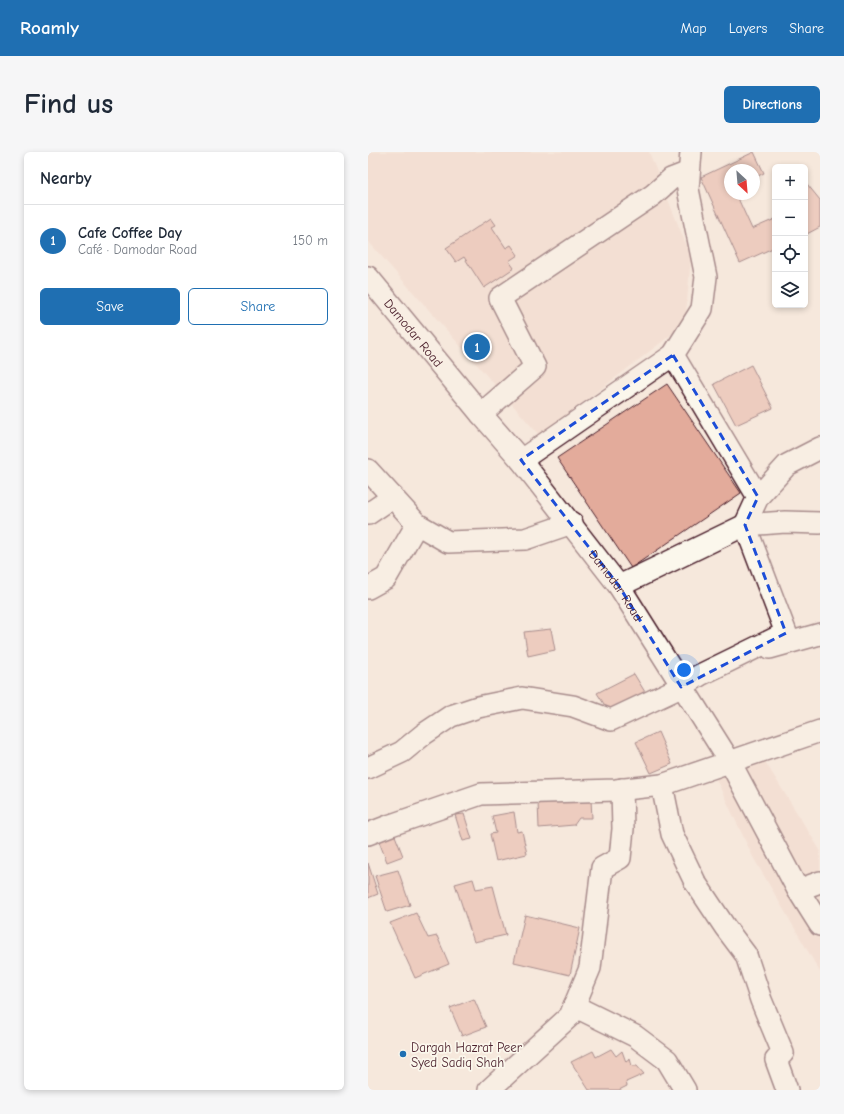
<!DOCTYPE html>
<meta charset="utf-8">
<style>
:root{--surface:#fff;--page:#f6f6f7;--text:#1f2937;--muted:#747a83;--line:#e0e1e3;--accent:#1f6fb2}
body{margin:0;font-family:"Comic Neue",sans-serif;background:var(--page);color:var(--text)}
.controls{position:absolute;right:12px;top:12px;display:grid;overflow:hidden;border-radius:6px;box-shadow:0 2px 6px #0003}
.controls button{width:36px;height:36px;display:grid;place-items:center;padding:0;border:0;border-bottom:1px solid var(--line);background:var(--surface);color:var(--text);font:20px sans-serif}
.compass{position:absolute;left:356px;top:12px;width:36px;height:36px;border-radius:50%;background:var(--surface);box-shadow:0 2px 6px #0003;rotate:154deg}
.you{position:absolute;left:316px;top:518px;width:14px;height:14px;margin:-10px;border:3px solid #fff;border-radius:50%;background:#1a73e8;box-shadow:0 0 0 6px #1a73e833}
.badge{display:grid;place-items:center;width:26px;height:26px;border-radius:50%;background:var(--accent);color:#fff;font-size:13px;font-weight:700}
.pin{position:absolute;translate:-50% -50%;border:2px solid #fff;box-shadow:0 1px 4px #0006}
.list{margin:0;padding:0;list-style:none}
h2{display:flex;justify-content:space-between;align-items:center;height:52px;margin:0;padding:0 16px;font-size:17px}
h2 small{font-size:13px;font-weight:400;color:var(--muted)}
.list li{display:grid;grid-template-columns:26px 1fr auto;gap:12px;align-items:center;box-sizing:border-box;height:72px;padding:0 16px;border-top:1px solid var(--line)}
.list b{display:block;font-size:15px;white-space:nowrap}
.list p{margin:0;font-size:13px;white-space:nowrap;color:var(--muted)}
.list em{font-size:13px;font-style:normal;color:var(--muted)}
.actions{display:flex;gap:8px;padding:12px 16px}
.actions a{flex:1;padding:9px 0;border:1px solid var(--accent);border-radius:6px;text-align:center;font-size:14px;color:var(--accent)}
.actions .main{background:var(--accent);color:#fff}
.icon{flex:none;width:22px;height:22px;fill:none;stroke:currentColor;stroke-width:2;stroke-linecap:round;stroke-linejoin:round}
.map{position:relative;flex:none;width:452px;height:938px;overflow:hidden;border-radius:6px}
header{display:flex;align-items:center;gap:24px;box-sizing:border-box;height:56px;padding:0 20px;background:var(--accent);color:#fff}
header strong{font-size:19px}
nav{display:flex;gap:22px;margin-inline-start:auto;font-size:14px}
.intro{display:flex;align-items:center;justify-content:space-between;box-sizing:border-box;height:96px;padding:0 24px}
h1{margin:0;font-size:28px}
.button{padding:10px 18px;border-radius:6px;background:var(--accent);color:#fff;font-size:14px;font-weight:700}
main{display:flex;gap:24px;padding:0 24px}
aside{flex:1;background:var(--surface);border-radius:6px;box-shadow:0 2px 6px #0003}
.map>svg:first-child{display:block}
.built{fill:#f0d6c8}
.building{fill:#e3ab9b;stroke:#4a1f2b}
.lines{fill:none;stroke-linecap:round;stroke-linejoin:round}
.minor-casing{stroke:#4a1f2b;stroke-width:24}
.minor{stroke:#fbf7ec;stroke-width:21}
.marked{fill:none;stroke:#1d4ed8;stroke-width:3;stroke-dasharray:8 5;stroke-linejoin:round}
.poi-dot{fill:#1f6fb2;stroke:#fbf7ec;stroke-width:1.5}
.labels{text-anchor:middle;stroke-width:3.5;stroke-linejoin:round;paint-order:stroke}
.street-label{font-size:13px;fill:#4a1f2b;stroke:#fbf7ec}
.poi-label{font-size:13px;fill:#4a1f2b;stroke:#fbf7ec;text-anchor:start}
</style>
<header>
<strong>Roamly</strong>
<nav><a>Map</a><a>Layers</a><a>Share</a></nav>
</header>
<div class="intro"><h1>Find us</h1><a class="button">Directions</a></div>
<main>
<aside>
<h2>Nearby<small></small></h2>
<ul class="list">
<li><span class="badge">1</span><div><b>Cafe Coffee Day</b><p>Café · Damodar Road</p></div><em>150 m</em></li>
</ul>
<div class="actions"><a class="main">Save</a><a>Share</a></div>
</aside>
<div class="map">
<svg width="452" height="938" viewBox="0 0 452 938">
<rect width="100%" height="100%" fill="#f6e8dc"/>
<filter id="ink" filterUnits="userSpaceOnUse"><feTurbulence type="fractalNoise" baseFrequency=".025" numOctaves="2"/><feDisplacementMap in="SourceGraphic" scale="8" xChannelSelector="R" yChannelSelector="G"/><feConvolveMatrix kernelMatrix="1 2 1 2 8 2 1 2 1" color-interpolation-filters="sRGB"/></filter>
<g filter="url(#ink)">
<g class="built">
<path d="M 0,0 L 281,0 L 323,105 L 317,172 L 172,284 L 0,89 Z"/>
<path d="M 396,608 L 452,698 L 452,820 L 385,705 L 347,625 Z"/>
</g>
<g class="building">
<path d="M 386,0 L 396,21 L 386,26 L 386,18 L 362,18 L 362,42 L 368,42 L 384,77 L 407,67 L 407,95 L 372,111 L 333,25 Z"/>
<path d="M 439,32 L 452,48 L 452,75 L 437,83 L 437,33 Z"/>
<path d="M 123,66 L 128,73 L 124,75 L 138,96 L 143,93 L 150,103 L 141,109 L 146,116 L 116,136 L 96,105 L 88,110 L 78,96 Z"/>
<path d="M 383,213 L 405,256 L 368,273 L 346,232 Z"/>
<path d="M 299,232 L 373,341 L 263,416 L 189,306 Z"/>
<path d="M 183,477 L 187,498 L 160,504 L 156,480 Z"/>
<path d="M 266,522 L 280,545 L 243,563 L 229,541 Z"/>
<path d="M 290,580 L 304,612 L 283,621 L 268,590 Z"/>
<path d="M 223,648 L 224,666 L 211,666 L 206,673 L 171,676 L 170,650 Z"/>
<path d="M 146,660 L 149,680 L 154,679 L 159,702 L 128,709 L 122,682 L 128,681 L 124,664 Z"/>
<path d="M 96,662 L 104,687 L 95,689 L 87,663 Z"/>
<path d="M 26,681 L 35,704 L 19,710 L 10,687 Z"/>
<path d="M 0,711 L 10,742 L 0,746 Z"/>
<path d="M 30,718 L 42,753 L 19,760 L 7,724 Z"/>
<path d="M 105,727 L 108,737 L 125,734 L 138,783 L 106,790 L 87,732 Z"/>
<path d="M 48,761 L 60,786 L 69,784 L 81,812 L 47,826 L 22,771 Z"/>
<path d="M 157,763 L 212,776 L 202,823 L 146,810 Z"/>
<path d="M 106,847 L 118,875 L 94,884 L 82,856 Z"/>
<path d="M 243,897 L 248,904 L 254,899 L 258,910 L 262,907 L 264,914 L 269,914 L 276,922 L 258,930 L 259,934 L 251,938 L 221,938 L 203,910 L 225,899 L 228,905 Z"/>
</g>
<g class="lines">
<g class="minor-casing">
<g id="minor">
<path id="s1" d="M 0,125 L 113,262 L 153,308 L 251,434 L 362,610 L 430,738 L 452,773"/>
<path d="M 113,262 L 167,215 L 132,146 L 285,43 L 303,27 L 321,20"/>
<path d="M 153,308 L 305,203 L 334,157 L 338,125 L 320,37 L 323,0"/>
<path d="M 0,318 L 49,372 L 80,390 L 157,387 L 204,371"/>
<path d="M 390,345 L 419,313 L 452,296"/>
<path d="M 0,362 L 25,345"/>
<path d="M 251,434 L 377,373 L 417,370 L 452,371"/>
<path d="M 0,436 L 18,426 L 49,372"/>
<path d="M 402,496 L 452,482"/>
<path d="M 0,616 L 34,600 L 56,582 L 83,564 L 110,555 L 154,546 L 205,554 L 243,568 L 313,535 L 332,523 L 418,481 L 377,373 L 390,345 L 305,203"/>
<path d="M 294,633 L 304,682 L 327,730 L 357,775 L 378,803 L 393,848 L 415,901 L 408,908 L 419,938"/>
<path d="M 0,682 L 23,673 L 113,642 L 248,638 L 294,633 L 452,579"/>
<path d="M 430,738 L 452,730"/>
<path d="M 206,854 L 267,884 L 299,908 L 317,938"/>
<path d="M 121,938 L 202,864 L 222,816 L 234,716 L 252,706 L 255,677 L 254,637"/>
</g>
</g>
<use href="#minor" class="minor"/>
</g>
</g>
<path d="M0 0H452V938H0ZM 305,203 L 390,345 L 377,373 L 418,481 L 313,535 L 251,434 L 153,308 Z" fill="#f6e8dc" fill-opacity=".55" fill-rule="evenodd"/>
<path class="marked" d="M 305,203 L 390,345 L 377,373 L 418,481 L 313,535 L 251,434 L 153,308 Z"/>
<circle class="poi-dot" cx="35" cy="902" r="4"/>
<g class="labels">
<g class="street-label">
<text dy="5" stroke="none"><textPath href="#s1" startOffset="72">Damodar Road</textPath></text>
<text dy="5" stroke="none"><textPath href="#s1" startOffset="396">Damodar Road</textPath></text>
</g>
<g class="poi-label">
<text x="43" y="900">Dargah Hazrat Peer<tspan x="43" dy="15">Syed Sadiq Shah</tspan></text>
</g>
</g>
</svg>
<div class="controls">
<button>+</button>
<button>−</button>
<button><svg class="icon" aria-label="locate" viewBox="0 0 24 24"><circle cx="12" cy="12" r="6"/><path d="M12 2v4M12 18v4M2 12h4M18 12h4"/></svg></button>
<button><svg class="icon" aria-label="layers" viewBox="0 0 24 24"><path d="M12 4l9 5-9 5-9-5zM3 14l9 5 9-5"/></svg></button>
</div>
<svg class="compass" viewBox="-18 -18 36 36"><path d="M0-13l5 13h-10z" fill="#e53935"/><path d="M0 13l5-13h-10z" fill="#747a83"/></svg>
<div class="you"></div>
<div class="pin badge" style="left:109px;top:195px">1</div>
</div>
</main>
